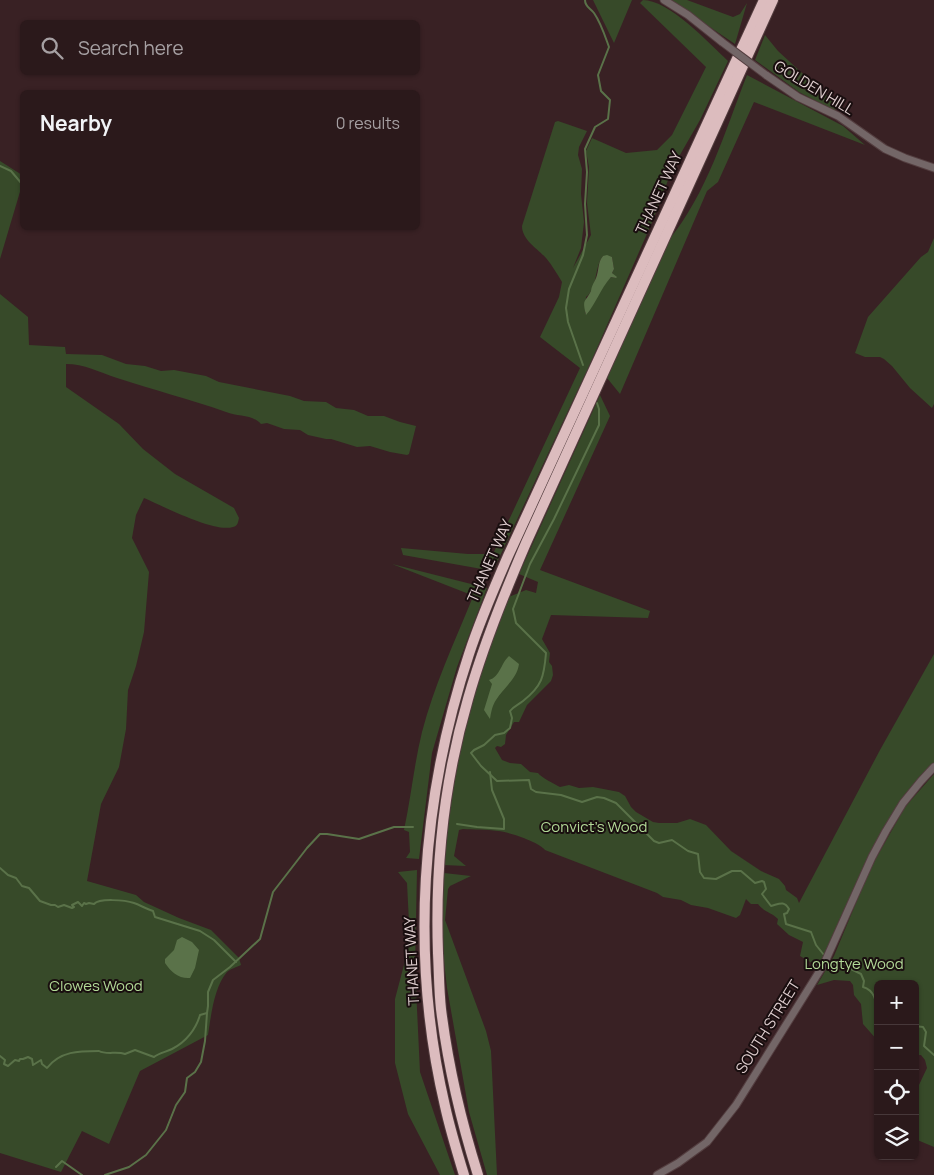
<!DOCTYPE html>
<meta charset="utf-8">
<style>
:root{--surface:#2b191b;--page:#372628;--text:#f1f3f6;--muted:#a6a0a3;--line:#47383a}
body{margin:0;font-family:Manrope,sans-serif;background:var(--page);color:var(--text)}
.controls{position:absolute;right:15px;bottom:15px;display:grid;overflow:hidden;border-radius:8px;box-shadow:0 1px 4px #0004}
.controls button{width:45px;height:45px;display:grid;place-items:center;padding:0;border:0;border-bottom:1px solid var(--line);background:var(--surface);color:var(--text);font:25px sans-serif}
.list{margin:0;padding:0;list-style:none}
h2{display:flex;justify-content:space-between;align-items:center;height:65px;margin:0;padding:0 20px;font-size:21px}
h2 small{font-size:16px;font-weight:400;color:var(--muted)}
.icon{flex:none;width:28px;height:28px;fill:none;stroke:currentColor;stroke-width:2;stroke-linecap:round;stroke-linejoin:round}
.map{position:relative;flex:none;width:934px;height:1175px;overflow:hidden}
.search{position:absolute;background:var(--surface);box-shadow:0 1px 4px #0004;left:20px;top:20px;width:400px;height:55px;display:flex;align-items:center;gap:12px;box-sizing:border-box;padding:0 18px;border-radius:8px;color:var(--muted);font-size:19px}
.panel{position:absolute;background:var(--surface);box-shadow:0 1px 4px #0004;left:20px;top:90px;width:400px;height:140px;border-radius:8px}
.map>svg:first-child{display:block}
.green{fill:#374a29;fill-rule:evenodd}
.water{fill:#5a7249}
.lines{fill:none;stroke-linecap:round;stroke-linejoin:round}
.stream{stroke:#5a7249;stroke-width:2}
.minor-casing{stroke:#533d3f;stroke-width:9}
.highway-casing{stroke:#533d3f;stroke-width:12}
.minor{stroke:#736667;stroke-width:7}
.highway{stroke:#dcbcbe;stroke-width:10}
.minor-bridge-casing{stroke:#533d3f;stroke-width:9;stroke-linecap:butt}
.minor-bridge{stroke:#736667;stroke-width:7}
.labels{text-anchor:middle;stroke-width:4;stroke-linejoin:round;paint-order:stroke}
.street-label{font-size:15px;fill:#decdce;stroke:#190e0f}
.park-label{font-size:15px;fill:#b2d997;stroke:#190e0f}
</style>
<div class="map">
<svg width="934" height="1175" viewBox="0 0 934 1175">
<rect width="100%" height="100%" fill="#392124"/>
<g class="green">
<path d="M 593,0 L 632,0 L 614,43 Z"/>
<path d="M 643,0 C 669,0 709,43 728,61 L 700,120 L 673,167 L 653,220 L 590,364 L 493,571 L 403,555 L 401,548 L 468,554 L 493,554 L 580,368 L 540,337 L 559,297 L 562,282 C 557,274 552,265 546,258 C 538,249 522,240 522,226 L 555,122 L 558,121 L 587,131 L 579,147 L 578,155 L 582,169 L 581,194 L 584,222 L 581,248 L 573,268 L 591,235 L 587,203 L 589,167 L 586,151 L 592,138 L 626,153 L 657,150 L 672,135 L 706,67 L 640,3 ZM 603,256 L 612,257 L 614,269 L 612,273 L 616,278 L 611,277 C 606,282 602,287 598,293 C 594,302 592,308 585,314 L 586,297 C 598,288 594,267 603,256 Z"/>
<path d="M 670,0 L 687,0 L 733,17 L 740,14 L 747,3 L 735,44 Z"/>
<path d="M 765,35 L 778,51 L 837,105 L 835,111 L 799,92 L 755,60 Z"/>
<path d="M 747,75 L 843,126 L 865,145 L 754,102 L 718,182 L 707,191 L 620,394 L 607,378 L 668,241 C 707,194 725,131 747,75 Z"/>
<path d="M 0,161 L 22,175 L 22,185 L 0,259 Z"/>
<path d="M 934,238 L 934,404 L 932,408 L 910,388 L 892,366 L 884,359 L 880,357 L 865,357 L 855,353 L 868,317 L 921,257 L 928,252 Z"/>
<path d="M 0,294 L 28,317 L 29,345 L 65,347 L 66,354 L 102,355 L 126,364 L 145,366 L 161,371 L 174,370 L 206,376 L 219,382 L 290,396 L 304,401 L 326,402 L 336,408 L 354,410 L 368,416 L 384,416 L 400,422 L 416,426 L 409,454 L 407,455 L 390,452 L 370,446 L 357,447 L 331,439 L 326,439 L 308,435 L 300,430 L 284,429 L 267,423 L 261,424 C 252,414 238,417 226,412 C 190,399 153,390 117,378 C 99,372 84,364 66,364 L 66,387 L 119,424 L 143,449 L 175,474 L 234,508 L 239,518 C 238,522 238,526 233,527 C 214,533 163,506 144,498 L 136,515 L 132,538 L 149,572 L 144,632 L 136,666 L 128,690 L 126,729 L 119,767 L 101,804 L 87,881 L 136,895 L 144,902 L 179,918 L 211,930 L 239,958 L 241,965 C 237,967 230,969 227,972 C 214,987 211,1016 208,1035 L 140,1071 L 109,1144 L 82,1131 L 61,1172 L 0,1153 Z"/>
<path d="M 600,395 L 610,416 L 540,570 L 650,611 L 648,618 L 551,615 L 542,639 L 550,653 L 549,662 L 552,666 L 553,675 L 551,681 L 527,705 L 519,722 L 514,722 L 506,735 L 505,744 L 501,747 L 497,746 L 495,748 L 502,760 L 510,763 L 521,764 L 530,772 L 538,773 C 541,777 554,784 560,787 L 569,785 L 579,788 L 593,787 L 619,792 L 625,796 L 631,807 L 636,812 L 653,822 L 659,823 L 677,823 L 690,819 L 706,825 L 731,851 L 761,871 L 779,879 L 785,886 L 786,890 L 797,898 L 799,903 L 880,750 L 934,654 L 934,766 L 920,780 L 868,859 L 845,912 L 819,967 L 800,956 L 803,942 L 789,935 L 777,924 L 778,919 C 771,912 764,912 758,904 L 751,904 L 746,899 L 740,915 L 736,918 L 708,908 L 691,905 L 681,900 L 663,897 L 657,893 L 545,850 C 539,842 509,832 498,831 C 486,829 474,830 463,829 L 459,830 L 454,856 L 466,866 L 443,865 C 451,771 472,685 506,598 L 526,590 L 536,593 L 538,582 L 519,574 Z"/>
<path d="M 392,564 L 487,588 L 457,667 L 432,753 L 419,859 L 406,858 L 410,852 L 409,832 L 404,830 C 411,797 414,765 422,732 C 434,686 454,643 472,599 L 469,594 Z"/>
<path d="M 934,774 L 934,1147 L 915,1139 L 915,1108 L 918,1087 L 927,1068 L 925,1060 L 921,1055 L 915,1055 L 915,984 L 878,984 L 878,1041 L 863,1024 L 861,1004 L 854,995 L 853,985 L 850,981 L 834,980 L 817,985 L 834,956 L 870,869 L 905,807 Z"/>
<path d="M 417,870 L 415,967 L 420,1072 L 455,1175 L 440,1175 L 408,1114 L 395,1063 L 395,999 L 410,942 L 407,883 L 398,872 Z"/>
<path d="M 444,873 L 471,876 L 450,886 L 448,889 L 445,920 L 486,1031 L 491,1051 L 497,1175 L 487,1175 L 469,1112 L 447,988 L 440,926 Z"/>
</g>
<g class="water">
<path d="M 607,255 L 612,257 L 614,269 L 612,273 L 617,277 L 616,278 L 611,277 C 600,289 596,304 586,315 C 582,298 585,303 591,291 C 592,284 595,282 597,275 C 599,268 598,262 603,256 Z"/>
<path d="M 509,656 L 519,664 C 517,679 504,687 496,700 C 492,706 491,713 490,719 L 484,710 L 492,684 L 489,680 C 500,677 501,663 509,656 Z"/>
<path d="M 182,937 L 192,942 L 199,950 L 195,968 L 190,978 C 179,979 171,972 165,963 L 165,959 L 174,950 L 177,940 Z"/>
</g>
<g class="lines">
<g class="stream">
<path d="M 0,166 L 11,171 L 22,184"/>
<path d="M 583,365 L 568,322 L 566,308 L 569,289 L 583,255 L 587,235 L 585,204 L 587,172 L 585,149 L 595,127 L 608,119 L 610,100 L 601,91 L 598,75 L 609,47 C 605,36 601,23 594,13 C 590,8 585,7 585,0"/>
<path d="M 597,403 L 599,409 L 599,425 L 554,519 L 530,564 L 513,609 L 516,623 L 546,653 C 544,677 542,686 523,701 C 518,705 514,706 510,711 L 512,718 L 510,728 L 504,733 L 495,735 L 484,745 L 474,750 L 471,753 L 481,766 L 497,781 L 529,780 L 531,789 L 536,792 L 561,795 L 582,802 L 597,797 L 604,798 L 616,803 L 654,841 L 659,843 L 672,840 L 688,851 L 698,854 L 700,872 L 704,878 L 716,879 L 732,871 L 741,871 L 755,883 L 762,881 L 764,882 L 766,889 L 762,894 L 771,906 C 779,904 784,900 789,909 L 787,913 L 784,914 L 786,924 L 811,932 L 816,945 L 824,955"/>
<path d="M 457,824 L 477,827 L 504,829 L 504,819 L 492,790 L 490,772"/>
<path d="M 0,868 L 8,875 L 16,878 L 22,886 L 29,888 L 40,901 L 51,905 L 55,905 L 58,907 L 64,905 L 72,908 L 74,907 L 72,905 L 78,902 L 82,906 L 84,903 L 86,904 L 89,903 L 94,904 C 99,898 125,900 134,903 C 140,905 146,909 153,911 L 155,917 L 200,931 L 214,940 L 236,962"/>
<path d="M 828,958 L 838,969 L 849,968 L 861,974 L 864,981 L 863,987 C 877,991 876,1005 878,1017"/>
<path d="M 915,1026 L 923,1027 L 926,1032 L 924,1046 L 934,1055"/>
<path d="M 0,1056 L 5,1060 L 4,1064 L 8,1066 L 15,1060 L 19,1061 L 20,1059 L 23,1059 L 28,1057 L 32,1059 L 33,1065 L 41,1060 L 42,1064 L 47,1068 C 60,1051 79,1051 99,1051 C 106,1055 117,1051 125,1054 L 135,1050 L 154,1057 C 159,1053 166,1052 172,1049 C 186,1042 196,1029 200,1015 L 207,1013 L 208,1006 L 208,992 L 213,980 L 230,967 L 260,939 L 273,892 L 307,848 L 320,834 L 327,834 L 359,839 L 394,827 L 413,827"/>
<path d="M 56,1167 L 62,1161 L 82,1175"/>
<path d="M 105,1175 L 129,1167 L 146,1155 L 166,1130 L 176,1105 L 185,1092 L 187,1078 L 195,1072 L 201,1062 L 205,1041 L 207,1013"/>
</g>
<g class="minor-casing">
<g id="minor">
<path d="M 664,0 L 688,15 L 722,42"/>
<path d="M 766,75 L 798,97 L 838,116 L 885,149 L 905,158 L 934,168"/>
<path d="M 657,1175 L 678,1163 L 707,1142 L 736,1105 L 824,964 L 872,857 L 886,831 L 903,803 L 921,781 L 934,767"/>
</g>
</g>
<g class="highway-casing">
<g id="highway">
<path d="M 464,1175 C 457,1152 450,1129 445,1106 C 410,957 421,799 469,654 C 480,620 494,588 508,556 L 764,0"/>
<path d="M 478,1175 C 461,1121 448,1066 441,1009 C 439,991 439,972 438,953 C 435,868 444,781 468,699 C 483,646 504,594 526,543 L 773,0"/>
</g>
</g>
<use href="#minor" class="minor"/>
<use href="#highway" class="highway"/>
<g class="minor-bridge-casing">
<path id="minor-bridge" d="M 722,42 L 766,75"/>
</g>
<use href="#minor-bridge" class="minor-bridge"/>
</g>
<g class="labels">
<g class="street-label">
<text transform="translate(814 88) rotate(31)" y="5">GOLDEN HILL</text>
<text transform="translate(659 193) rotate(-65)" y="5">THANET WAY</text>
<text transform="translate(490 561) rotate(-66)" y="5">THANET WAY</text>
<text transform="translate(412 961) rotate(-93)" y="5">THANET WAY</text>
<text transform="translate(768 1027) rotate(-58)" y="5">SOUTH STREET</text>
</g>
<g class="park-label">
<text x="594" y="832">Convict's Wood</text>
<text x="854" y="969">Longtye Wood</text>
<text x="96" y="991">Clowes Wood</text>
</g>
</g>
</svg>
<div class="controls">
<button>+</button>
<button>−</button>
<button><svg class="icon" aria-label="locate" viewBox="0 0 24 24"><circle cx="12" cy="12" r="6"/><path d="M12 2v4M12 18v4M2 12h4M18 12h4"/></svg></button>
<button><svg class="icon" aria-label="layers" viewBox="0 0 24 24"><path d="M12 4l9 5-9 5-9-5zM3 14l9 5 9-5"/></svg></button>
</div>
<div class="search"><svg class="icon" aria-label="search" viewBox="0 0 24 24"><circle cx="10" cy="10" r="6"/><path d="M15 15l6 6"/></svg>Search here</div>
<section class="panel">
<h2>Nearby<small>0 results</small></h2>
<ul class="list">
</ul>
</section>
</div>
